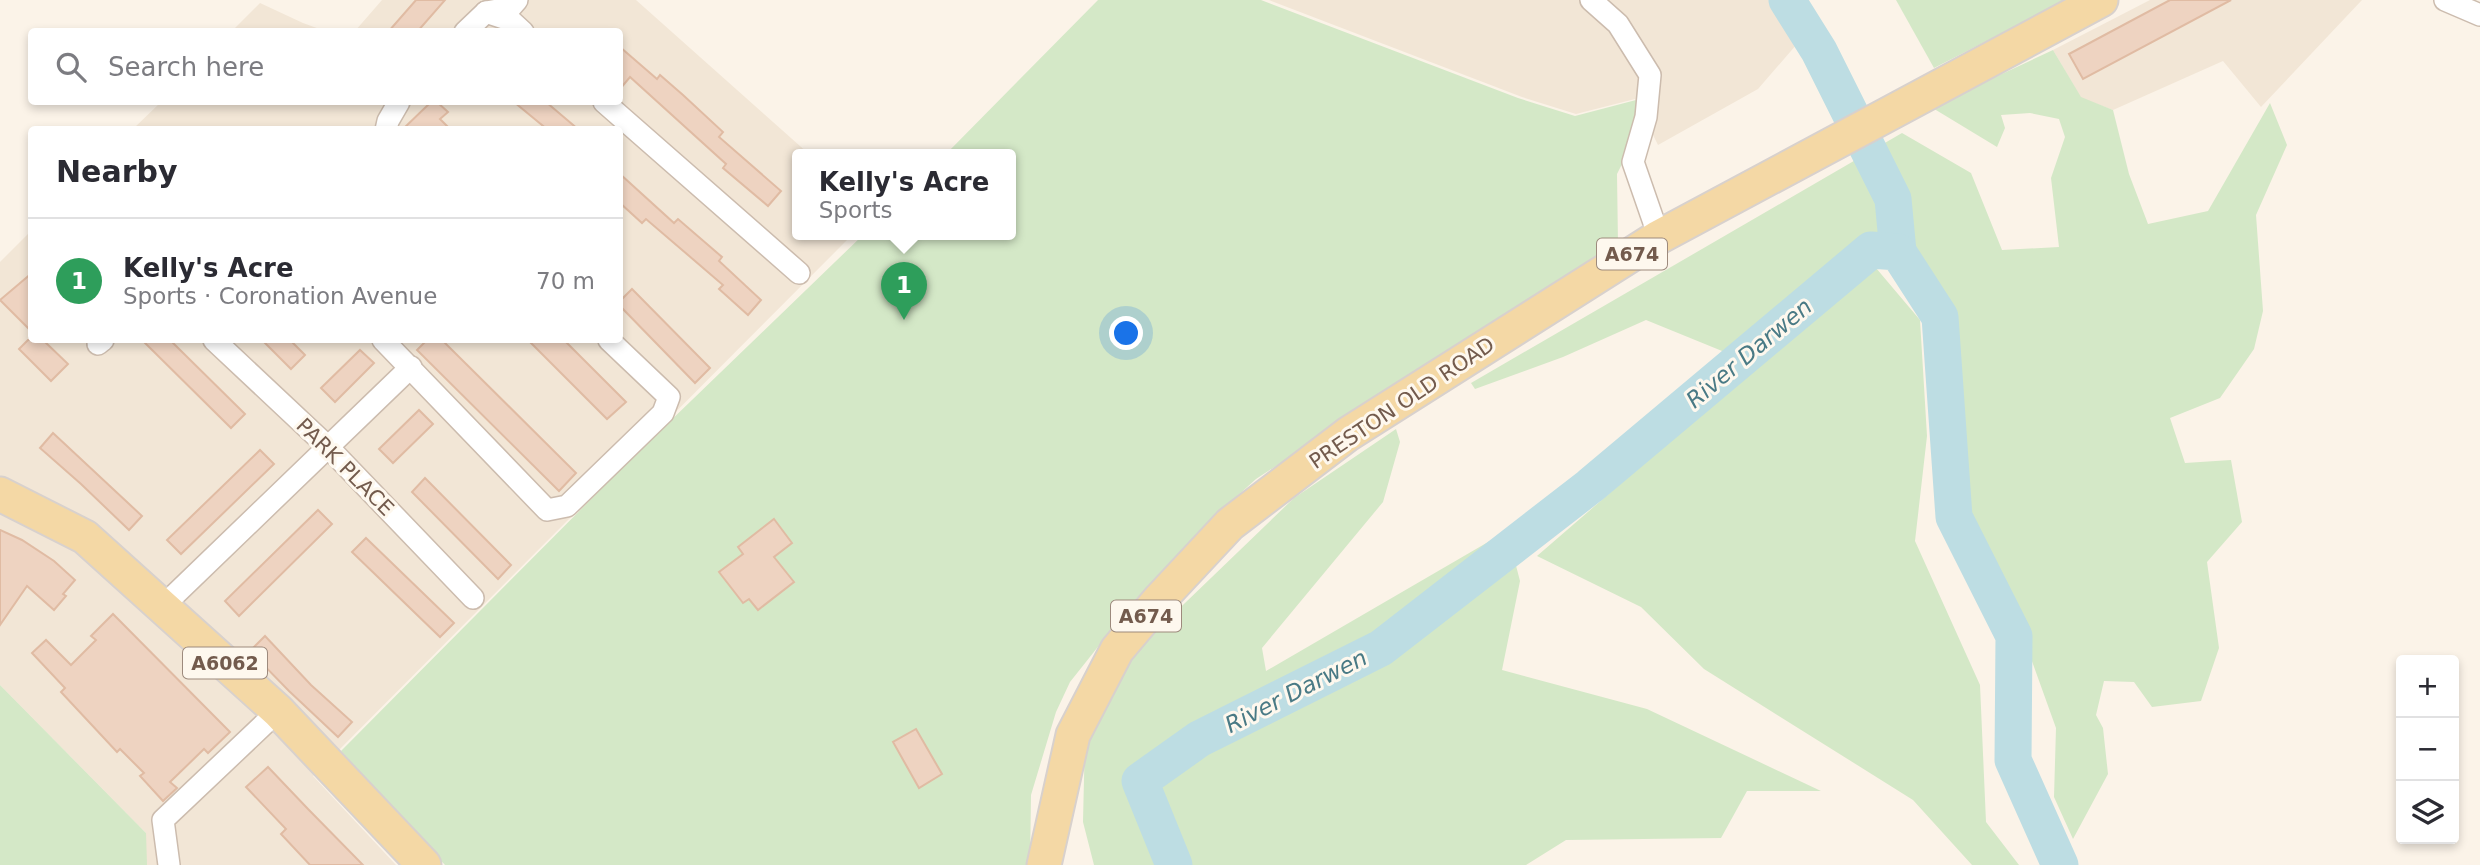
<!DOCTYPE html>
<meta charset="utf-8">
<style>
:root{--surface:#fff;--page:#f2f2f3;--text:#2b2b33;--muted:#7c7c81;--line:#e1e1e2;--accent:#ea580c}
body{margin:0;font-family:"DejaVu Sans",sans-serif;background:var(--page);color:var(--text)}
.controls{position:absolute;right:21px;bottom:21px;display:grid;overflow:hidden;border-radius:7px;box-shadow:0 4px 10px #0003}
.controls button{width:63px;height:63px;display:grid;place-items:center;padding:0;border:0;border-bottom:2px solid var(--line);background:var(--surface);color:var(--text);font:35px sans-serif}
.you{position:absolute;left:1127px;top:334px;width:24px;height:24px;margin:-18px;border:5px solid #fff;border-radius:50%;background:#1a73e8;box-shadow:0 0 0 10px #1a73e833}
.badge{display:grid;place-items:center;width:46px;height:46px;border-radius:50%;background:var(--accent);color:#fff;font-size:23px;font-weight:700}
.pin{position:absolute;translate:-50% -58px;filter:drop-shadow(0 2px 4px #0008)}
.pin::after{content:'';position:absolute;top:37px;width:24px;height:21px;background:inherit;clip-path:polygon(0 0,100% 0,50% 100%)}
.popup{position:absolute;left:792px;top:149px;width:224px;height:91px;box-sizing:border-box;display:grid;place-content:center;border-radius:7px;background:var(--surface);filter:drop-shadow(0 2px 5px #0005);font-size:23px;white-space:nowrap;color:var(--muted)}
.popup b{font-size:26px;color:var(--text)}
.popup::after{content:'';position:absolute;left:50%;top:100%;margin-left:-14px;border:14px solid transparent;border-top-color:var(--surface)}
.list{margin:0;padding:0;list-style:none}
h2{display:flex;justify-content:space-between;align-items:center;height:91px;margin:0;padding:0 28px;font-size:30px}
h2 small{font-size:23px;font-weight:400;color:var(--muted)}
.list li{display:grid;grid-template-columns:46px 1fr auto;gap:21px;align-items:center;box-sizing:border-box;height:126px;padding:0 28px;border-top:2px solid var(--line)}
.list b{display:block;font-size:26px;white-space:nowrap}
.list p{margin:0;font-size:23px;white-space:nowrap;color:var(--muted)}
.list em{font-size:23px;font-style:normal;color:var(--muted)}
.icon{flex:none;width:38px;height:38px;fill:none;stroke:currentColor;stroke-width:2;stroke-linecap:round;stroke-linejoin:round}
.map{position:relative;flex:none;width:2480px;height:865px;overflow:hidden}
.search{position:absolute;background:var(--surface);box-shadow:0 4px 10px #0003;left:28px;top:28px;width:595px;height:77px;display:flex;align-items:center;gap:18px;box-sizing:border-box;padding:0 24px;border-radius:7px;color:var(--muted);font-size:26px}
.panel{position:absolute;background:var(--surface);box-shadow:0 4px 10px #0003;left:28px;top:126px;width:595px;height:217px;border-radius:7px}
.map>svg:first-child{display:block}
.residential{fill:#f2e6d6}
.green{fill:#d4e8c7}
.lines{fill:none;stroke-linecap:round;stroke-linejoin:round}
.river{stroke:#bddde3;stroke-width:37}
.building{fill:#eed3c1;stroke:#e0bba3;stroke-width:2}
.street-casing{stroke:#ccbcae;stroke-width:24}
.primary-casing{stroke:#d8d1cd;stroke-width:37}
.street{stroke:#fff;stroke-width:21}
.primary{stroke:#f4d8a5;stroke-width:33}
.labels{text-anchor:middle;stroke-width:6;stroke-linejoin:round;paint-order:stroke}
.shield{fill:#fef8ee;stroke:#9d8a7d;stroke-width:2}
.shield-label{font-size:19px;font-weight:bold;fill:#735b4d}
.street-label{font-size:21px;fill:#735b4d;stroke:#fef8ee}
.water-label{font-size:23px;font-style:italic;fill:#497a85;stroke:#fef8ee}
</style>
<div class="map">
<svg width="2480" height="865" viewBox="0 0 2480 865">
<rect width="100%" height="100%" fill="#fbf3e8"/>
<g class="residential">
<path d="M 382,0 L 636,0 L 809,154 L 797,154 L 797,234 L 853,234 L 313,776 L 396,865 L 121,865 L 146,833 L 0,685 L 0,262 L 31,231 L 32,340 L 620,340 L 620,130 L 133,129 L 161,102 L 620,102 L 620,32 L 355,31 Z"/>
<path d="M 1269,0 L 1779,0 L 1803,37 L 1758,89 L 1658,145 L 1635,99 L 1576,114 L 1522,97 Z"/>
<path d="M 2150,0 L 2362,0 L 2261,107 L 2223,61 L 2113,110 L 2081,98 L 2053,50 Z"/>
<path d="M 260,3 L 303,23 L 325,31 L 232,31 Z"/>
</g>
<g class="green">
<path d="M 1098,0 L 1261,0 L 1518,98 L 1575,116 L 1636,100 L 1645,118 L 1617,174 L 1618,244 L 1256,479 L 1201,529 L 1136,599 L 1070,682 L 1056,712 L 1031,795 L 1030,865 L 445,865 L 341,751 L 635,455 L 864,234 L 1011,234 L 1011,154 L 946,154 Z"/>
<path d="M 1896,0 L 2067,0 L 1934,68 Z"/>
<path d="M 2053,50 L 2081,97 L 2113,110 L 2129,174 L 2148,224 L 2208,211 L 2270,103 L 2287,145 L 2256,215 L 2263,311 L 2254,349 L 2220,398 L 2170,418 L 2185,463 L 2231,460 L 2242,522 L 2207,562 L 2219,648 L 2201,701 L 2152,707 L 2134,682 L 2104,681 L 2096,715 L 2103,728 L 2108,774 L 2073,839 L 2054,797 L 2056,728 L 2015,614 L 1968,523 L 1950,448 L 1951,302 L 1900,240 L 1875,240 L 1727,353 L 1646,320 L 1563,357 L 1475,389 L 1471,383 L 1902,133 L 1971,173 L 2002,250 L 2059,247 L 2051,178 L 2065,137 L 2059,119 L 2030,113 L 2001,115 L 2005,128 L 1997,147 L 1931,107 Z"/>
<path d="M 1876,268 L 1920,320 L 1927,436 L 1915,541 L 1980,685 L 1986,822 L 2019,865 L 1972,865 L 1913,800 L 1704,669 L 1641,607 L 1537,556 L 1856,280 Z"/>
<path d="M 1396,429 L 1400,442 L 1383,502 L 1262,648 L 1266,671 L 1507,531 L 1520,581 L 1502,670 L 1647,709 L 1821,791 L 1747,791 L 1721,838 L 1566,840 L 1526,865 L 1094,865 L 1083,822 L 1085,736 L 1132,654 L 1294,498 Z"/>
<path d="M 0,685 L 146,833 L 147,865 L 0,865 Z"/>
</g>
<g class="lines">
<g class="river">
<path d="M 1787,0 L 1819,51 L 1893,199 L 1898,252"/>
<path d="M 1174,865 L 1140,781 L 1199,739 L 1381,648 L 1590,486 L 1871,250 L 1898,252 L 1940,317 L 1954,517 L 2014,636 L 2013,760 L 2060,865"/>
</g>
</g>
<g class="building">
<path d="M 416,0 L 445,0 L 417,32 L 388,32 Z"/>
<path d="M 2170,0 L 2231,0 L 2083,79 L 2069,54 Z"/>
<path d="M 620,47 L 657,79 L 660,75 L 683,95 L 723,132 L 719,137 L 781,191 L 768,206 L 723,168 L 726,164 L 630,77 L 620,89 Z"/>
<path d="M 431,102 L 437,102 L 448,112 L 440,119 L 451,130 L 402,130 Z"/>
<path d="M 514,102 L 546,102 L 579,130 L 548,130 Z"/>
<path d="M 620,174 L 674,223 L 678,219 L 722,257 L 719,261 L 761,300 L 748,315 L 719,289 L 723,285 L 646,219 L 642,223 L 620,203 Z"/>
<path d="M 32,273 L 32,332 L 0,300 Z"/>
<path d="M 632,289 L 710,368 L 695,383 L 620,306 L 620,301 Z"/>
<path d="M 28,340 L 43,340 L 68,364 L 51,381 L 19,349 Z"/>
<path d="M 142,340 L 170,340 L 245,414 L 231,428 Z"/>
<path d="M 262,340 L 290,340 L 305,355 L 291,369 Z"/>
<path d="M 427,340 L 442,340 L 576,473 L 559,491 L 417,350 Z"/>
<path d="M 528,340 L 564,340 L 626,402 L 607,419 Z"/>
<path d="M 360,350 L 374,363 L 335,402 L 321,388 Z"/>
<path d="M 419,410 L 433,424 L 393,463 L 379,449 Z"/>
<path d="M 53,433 L 142,516 L 129,530 L 81,484 L 40,448 Z"/>
<path d="M 260,450 L 274,464 L 181,554 L 167,540 Z"/>
<path d="M 425,478 L 511,565 L 498,579 L 412,492 Z"/>
<path d="M 318,510 L 332,524 L 239,616 L 225,601 Z"/>
<path d="M 774,519 L 792,543 L 774,557 L 794,582 L 758,610 L 749,599 L 743,603 L 719,572 L 743,554 L 738,547 Z"/>
<path d="M 0,530 L 22,540 L 54,561 L 75,580 L 63,594 L 66,596 L 54,610 L 27,586 L 0,625 Z"/>
<path d="M 366,538 L 454,623 L 440,637 L 352,552 Z"/>
<path d="M 113,614 L 230,732 L 208,753 L 204,749 L 170,782 L 177,788 L 163,801 L 140,776 L 144,773 L 120,749 L 117,752 L 61,692 L 65,688 L 32,653 L 46,640 L 71,665 L 96,640 L 91,636 Z"/>
<path d="M 265,636 L 311,685 L 352,722 L 338,737 L 289,691 L 250,651 Z"/>
<path d="M 916,729 L 942,774 L 919,788 L 893,742 Z"/>
<path d="M 268,767 L 308,809 L 363,865 L 310,865 L 281,834 L 286,829 L 246,787 Z"/>
</g>
<g class="lines">
<g class="street-casing">
<g id="street">
<path d="M 1591,0 L 1618,24 L 1650,75 L 1646,117 L 1633,162 L 1659,237"/>
<path d="M 2445,0 L 2480,15"/>
<path d="M 486,12 L 510,20 L 523,32"/>
<path d="M 465,32 L 486,12 L 510,8 L 517,0"/>
<path d="M 604,102 L 799,273"/>
<path d="M 386,130 L 388,121 L 399,102"/>
<path d="M 214,340 L 328,447 L 473,598"/>
<path d="M 383,340 L 547,510 L 567,506 L 663,413 L 669,397 L 609,340"/>
<path d="M 98,344 L 103,340"/>
<path d="M 162,607 L 411,367"/>
<path d="M 169,865 L 163,820 L 278,711"/>
</g>
</g>
<g class="primary-casing">
<g id="primary">
<path d="M 0,494 L 85,537 L 278,711 L 424,865"/>
<path d="M 1044,865 L 1073,735 L 1117,650 L 1160,599 L 1230,524 L 1348,434 L 1659,237 L 2101,0"/>
</g>
</g>
<use href="#street" class="street"/>
<use href="#primary" class="primary"/>
</g>
<g class="labels">
<g class="shield">
<rect x="1597" y="238.5" width="70" height="31" rx="5"/>
<rect x="1111" y="600.5" width="70" height="31" rx="5"/>
<rect x="183" y="647.5" width="84" height="31" rx="5"/>
</g>
<g class="shield-label">
<text x="1632" y="261">A674</text>
<text x="1146" y="623">A674</text>
<text x="225" y="670">A6062</text>
</g>
<g class="street-label">
<text transform="translate(1402 403) rotate(-34)" y="7">PRESTON OLD ROAD</text>
<text transform="translate(345 467) rotate(45)" y="7">PARK PLACE</text>
</g>
<g class="water-label">
<text transform="translate(1749 353) rotate(-40)" y="8">River Darwen</text>
<text transform="translate(1296 691) rotate(-27)" y="8">River Darwen</text>
</g>
</g>
</svg>
<div class="controls">
<button>+</button>
<button>−</button>
<button><svg class="icon" aria-label="layers" viewBox="0 0 24 24"><path d="M12 4l9 5-9 5-9-5zM3 14l9 5 9-5"/></svg></button>
</div>
<div class="you"></div>
<div class="pin badge" style="left:904px;top:320px;background:#2e9e5b">1</div>
<div class="popup"><b>Kelly's Acre</b>Sports</div>
<div class="search"><svg class="icon" aria-label="search" viewBox="0 0 24 24"><circle cx="10" cy="10" r="6"/><path d="M15 15l6 6"/></svg>Search here</div>
<section class="panel">
<h2>Nearby<small></small></h2>
<ul class="list">
<li><span class="badge" style="background:#2e9e5b">1</span><div><b>Kelly's Acre</b><p>Sports · Coronation Avenue</p></div><em>70 m</em></li>
</ul>
</section>
</div>
